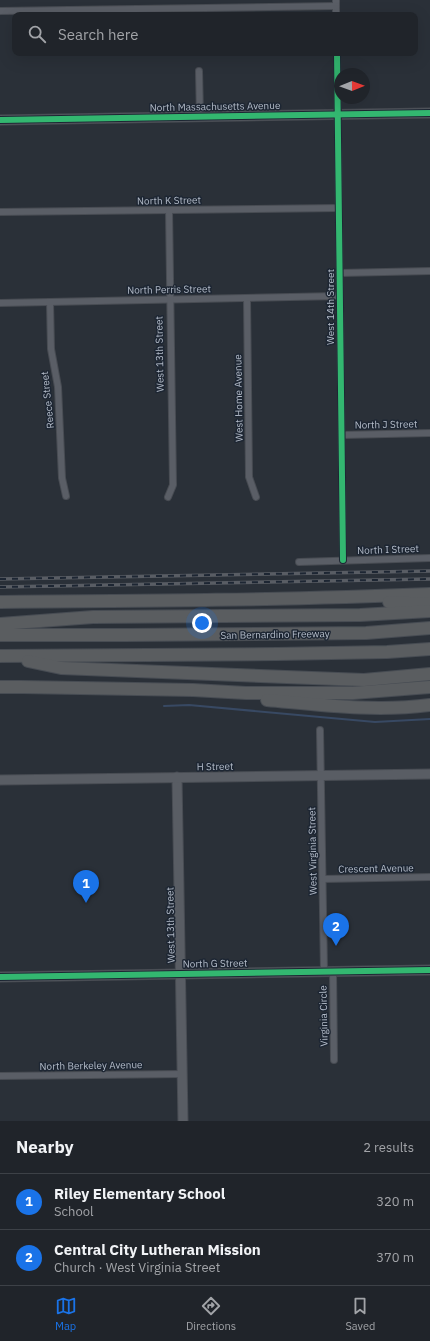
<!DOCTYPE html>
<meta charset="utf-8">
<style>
:root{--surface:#20242a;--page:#282c32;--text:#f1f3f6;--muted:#a2a4a8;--line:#3d4147;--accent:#1a73e8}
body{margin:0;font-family:"IBM Plex Sans",sans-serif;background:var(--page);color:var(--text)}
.compass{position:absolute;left:334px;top:68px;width:36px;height:36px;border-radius:50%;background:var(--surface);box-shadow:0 4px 16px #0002;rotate:89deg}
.you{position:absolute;left:202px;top:623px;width:14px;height:14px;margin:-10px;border:3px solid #fff;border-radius:50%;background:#1a73e8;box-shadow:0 0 0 6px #1a73e833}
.badge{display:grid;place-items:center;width:26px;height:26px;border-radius:50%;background:var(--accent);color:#fff;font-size:13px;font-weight:700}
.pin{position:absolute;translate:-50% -33px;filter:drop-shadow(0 1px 2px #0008)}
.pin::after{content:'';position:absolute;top:21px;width:14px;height:12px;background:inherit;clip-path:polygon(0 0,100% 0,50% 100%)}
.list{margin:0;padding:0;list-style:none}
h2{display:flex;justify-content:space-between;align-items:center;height:52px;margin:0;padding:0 16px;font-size:17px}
h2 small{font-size:13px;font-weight:400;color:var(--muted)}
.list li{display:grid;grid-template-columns:26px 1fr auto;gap:12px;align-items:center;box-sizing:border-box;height:56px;padding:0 16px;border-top:1px solid var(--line)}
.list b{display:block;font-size:15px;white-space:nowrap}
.list p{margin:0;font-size:13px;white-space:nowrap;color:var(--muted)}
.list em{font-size:13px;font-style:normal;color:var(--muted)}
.icon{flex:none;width:22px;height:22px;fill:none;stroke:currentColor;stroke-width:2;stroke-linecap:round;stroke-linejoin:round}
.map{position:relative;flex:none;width:430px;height:1121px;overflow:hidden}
.search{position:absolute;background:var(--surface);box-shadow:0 4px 16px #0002;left:12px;right:12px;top:12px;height:44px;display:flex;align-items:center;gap:10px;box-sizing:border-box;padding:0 14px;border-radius:8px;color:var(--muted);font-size:15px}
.sheet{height:164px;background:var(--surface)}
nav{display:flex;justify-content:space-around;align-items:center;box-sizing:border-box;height:56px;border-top:1px solid var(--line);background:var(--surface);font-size:11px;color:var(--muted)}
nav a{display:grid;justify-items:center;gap:2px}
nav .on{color:var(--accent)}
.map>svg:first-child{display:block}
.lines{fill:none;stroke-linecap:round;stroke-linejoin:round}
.stream{stroke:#384963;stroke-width:2}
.street-casing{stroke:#484c53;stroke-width:8}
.secondary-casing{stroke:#484c53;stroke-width:11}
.highway-casing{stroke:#474c53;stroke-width:14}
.street{stroke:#5a5e66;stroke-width:6}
.secondary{stroke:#595d64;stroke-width:9}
.highway{stroke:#5a5d60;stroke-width:12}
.rail-casing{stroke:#595d64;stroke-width:3.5}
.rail{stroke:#1d2633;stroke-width:2;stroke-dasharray:6;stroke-linecap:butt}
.cycleway-casing{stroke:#1d2633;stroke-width:8}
.cycleway{stroke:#33b770;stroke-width:6}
.labels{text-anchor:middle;stroke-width:3;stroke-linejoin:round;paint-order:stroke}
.street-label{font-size:10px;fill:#b4bcc9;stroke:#1d2633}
</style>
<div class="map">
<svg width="430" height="1121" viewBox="0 0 430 1121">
<rect width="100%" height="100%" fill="#2a3038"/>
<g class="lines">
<path class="stream" d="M 164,706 L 189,705 L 375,722 L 430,719"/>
<g class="street-casing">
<g id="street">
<path d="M 336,0 L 336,15"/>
<path d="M 0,11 L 336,6"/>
<path d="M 337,53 L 343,560"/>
<path d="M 199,71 L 200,116"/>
<path d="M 0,212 L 339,208"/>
<path d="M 340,273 L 430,271"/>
<path d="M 247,298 L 249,477 L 256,497"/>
<path d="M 50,302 L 51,349 L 58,387 L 62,478 L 66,496"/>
<path d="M 0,303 L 339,296"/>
<path d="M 342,435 L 430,433"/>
<path d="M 168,497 L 173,485 L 169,210"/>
<path d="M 299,562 L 430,558"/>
<path d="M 320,730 L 324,971"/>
<path d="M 323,879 L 430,877"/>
<path d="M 333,971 L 334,1060"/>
<path d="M 0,1076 L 183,1074"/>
</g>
</g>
<g class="secondary-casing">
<g id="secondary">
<path d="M 0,120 L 430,113"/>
<path d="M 177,777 L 183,1121"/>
<path d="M 0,780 L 430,774"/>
<path d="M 0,977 L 430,970"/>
</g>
</g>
<g class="highway-casing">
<g id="highway">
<path d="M 0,602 C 143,601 287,600 430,594"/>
<path d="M 389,602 L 430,604"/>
<path d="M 0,624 L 93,617 L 360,615 L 430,611"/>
<path d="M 0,635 L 127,635 L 366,633 L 430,628"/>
<path d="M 0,656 L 277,654 L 387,652 L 430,649"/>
<path d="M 28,661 L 61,668 L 364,680 L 430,674"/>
<path d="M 0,687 L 22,687 L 193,690 L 246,693 L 353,693 L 430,687"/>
<path d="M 267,700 C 322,705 375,712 430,705"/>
</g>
</g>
<use href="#street" class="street"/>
<use href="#secondary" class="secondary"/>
<use href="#highway" class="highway"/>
<g class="rail-casing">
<g id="rail">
<path d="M 0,579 L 430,571"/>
<path d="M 0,587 L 430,579"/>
</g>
</g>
<use href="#rail" class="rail"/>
<g class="cycleway-casing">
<g id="cycleway">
<path d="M 337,53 L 343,560"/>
<path d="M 0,120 L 430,113"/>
<path d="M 0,977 L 430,970"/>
</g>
</g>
<use href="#cycleway" class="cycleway"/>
</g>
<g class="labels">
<g class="street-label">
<text transform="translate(215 106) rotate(-1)" y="4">North Massachusetts Avenue</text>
<text transform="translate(169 200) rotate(-1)" y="4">North K Street</text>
<text transform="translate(169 289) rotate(-1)" y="4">North Perris Street</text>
<text transform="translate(330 307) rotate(-90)" y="4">West 14th Street</text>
<text transform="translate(159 354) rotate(-91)" y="4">West 13th Street</text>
<text transform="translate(238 398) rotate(-91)" y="4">West Home Avenue</text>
<text transform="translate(47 400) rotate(-96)" y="4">Reece Street</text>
<text transform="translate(386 424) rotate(-1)" y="4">North J Street</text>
<text transform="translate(388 549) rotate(-2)" y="4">North I Street</text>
<text transform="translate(275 634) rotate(-1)" y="4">San Bernardino Freeway</text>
<text transform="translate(215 766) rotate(-1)" y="4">H Street</text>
<text transform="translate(312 851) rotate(-91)" y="4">West Virginia Street</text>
<text transform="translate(376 868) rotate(-1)" y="4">Crescent Avenue</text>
<text transform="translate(170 925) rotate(-91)" y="4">West 13th Street</text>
<text transform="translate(215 963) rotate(-1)" y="4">North G Street</text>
<text transform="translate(323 1016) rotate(-91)" y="4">Virginia Circle</text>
<text transform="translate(91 1065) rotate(-1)" y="4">North Berkeley Avenue</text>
</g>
</g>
</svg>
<svg class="compass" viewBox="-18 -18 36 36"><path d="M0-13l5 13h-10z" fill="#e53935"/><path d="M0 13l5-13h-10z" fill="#a2a4a8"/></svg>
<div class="you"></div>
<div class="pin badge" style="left:86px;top:903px">1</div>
<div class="pin badge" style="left:336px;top:946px">2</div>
<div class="search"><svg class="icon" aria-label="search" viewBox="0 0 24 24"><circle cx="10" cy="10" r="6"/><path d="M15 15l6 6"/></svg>Search here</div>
</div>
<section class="sheet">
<h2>Nearby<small>2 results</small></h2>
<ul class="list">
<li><span class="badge">1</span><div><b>Riley Elementary School</b><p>School</p></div><em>320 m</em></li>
<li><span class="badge">2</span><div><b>Central City Lutheran Mission</b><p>Church · West Virginia Street</p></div><em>370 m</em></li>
</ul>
</section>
<nav>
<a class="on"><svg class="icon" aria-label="map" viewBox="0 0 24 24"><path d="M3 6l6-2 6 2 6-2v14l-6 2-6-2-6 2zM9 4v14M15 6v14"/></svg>Map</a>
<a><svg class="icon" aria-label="directions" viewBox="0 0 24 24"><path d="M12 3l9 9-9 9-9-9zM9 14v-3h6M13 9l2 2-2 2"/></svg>Directions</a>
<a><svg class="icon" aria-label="saved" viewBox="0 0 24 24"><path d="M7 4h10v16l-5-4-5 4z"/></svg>Saved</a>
</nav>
